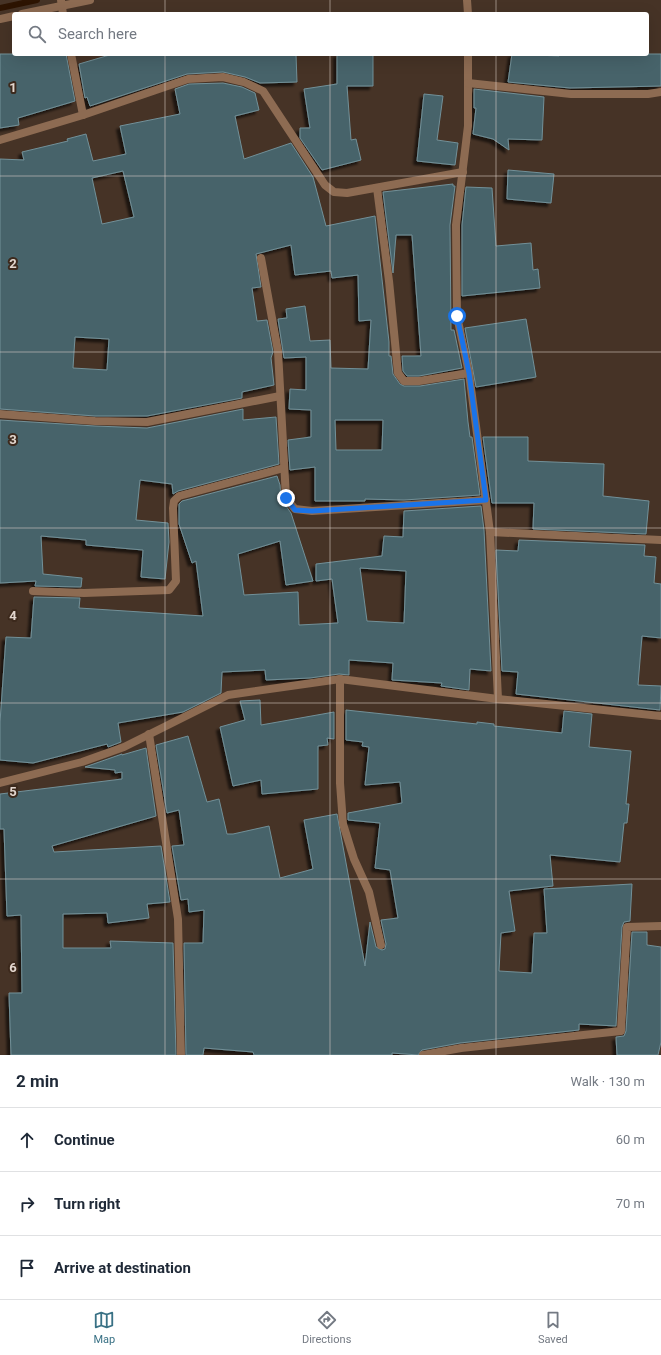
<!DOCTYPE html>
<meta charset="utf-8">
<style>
:root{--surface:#fff;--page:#f6f6f7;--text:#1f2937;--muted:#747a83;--line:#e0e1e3;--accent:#397185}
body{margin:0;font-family:Roboto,sans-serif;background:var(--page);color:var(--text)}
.stop{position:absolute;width:12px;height:12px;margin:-9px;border:3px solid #1a73e8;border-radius:50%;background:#fff}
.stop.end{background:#1a73e8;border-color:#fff;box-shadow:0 1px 4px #0008}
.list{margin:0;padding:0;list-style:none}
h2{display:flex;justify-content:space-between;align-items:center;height:52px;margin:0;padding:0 16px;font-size:17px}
h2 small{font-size:13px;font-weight:400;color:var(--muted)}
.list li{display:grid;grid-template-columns:26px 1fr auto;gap:12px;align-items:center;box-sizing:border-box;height:64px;padding:0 16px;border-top:1px solid var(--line)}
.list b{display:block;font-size:15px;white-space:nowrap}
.list em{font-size:13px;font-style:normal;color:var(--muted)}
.icon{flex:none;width:22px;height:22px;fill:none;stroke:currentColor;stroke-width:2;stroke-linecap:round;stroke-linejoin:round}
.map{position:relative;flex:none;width:661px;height:1055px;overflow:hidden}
.search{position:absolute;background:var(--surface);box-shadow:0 4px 16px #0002;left:12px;right:12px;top:12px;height:44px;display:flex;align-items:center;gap:10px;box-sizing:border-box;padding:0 14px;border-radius:4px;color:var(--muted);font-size:15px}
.sheet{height:244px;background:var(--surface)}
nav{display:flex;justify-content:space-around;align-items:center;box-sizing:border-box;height:56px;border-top:1px solid var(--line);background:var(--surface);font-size:11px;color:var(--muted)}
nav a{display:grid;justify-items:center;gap:2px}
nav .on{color:var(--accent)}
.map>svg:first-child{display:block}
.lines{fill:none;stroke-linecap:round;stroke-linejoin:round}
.stream{stroke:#2d1402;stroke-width:6}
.building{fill:#47646b;stroke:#729098;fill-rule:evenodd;filter:url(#shadow)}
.minor{stroke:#8d6b52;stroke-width:8}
.route{stroke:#1a73e8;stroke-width:5}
.grid{fill:none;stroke:#e2d6ce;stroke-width:1;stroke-opacity:0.55}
.grid-label{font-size:13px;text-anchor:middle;font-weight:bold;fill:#e2d6ce;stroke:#3c291c;stroke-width:4;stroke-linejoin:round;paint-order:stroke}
</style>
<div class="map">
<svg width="661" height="1055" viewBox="0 0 661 1055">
<defs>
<filter id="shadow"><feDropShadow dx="-3.5" dy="3.5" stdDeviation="1" flood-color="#0009"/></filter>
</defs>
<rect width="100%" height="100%" fill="#463326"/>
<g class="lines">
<path class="stream" d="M 0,8 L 37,0"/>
</g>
<g class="building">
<path d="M 0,54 L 66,54 L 75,101 L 18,118 L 19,125 L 0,128 Z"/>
<path d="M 113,54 L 296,54 L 297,82 L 260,83 L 245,77 L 223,72 L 187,74 L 90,106 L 87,97 L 85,98 L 79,64 Z"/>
<path d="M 337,54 L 373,54 L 373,86 L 347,86 L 351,140 L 356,139 L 361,160 L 322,170 L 300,138 L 300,128 L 310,128 L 304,89 L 337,84 Z"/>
<path d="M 512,54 L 559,56 L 559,54 L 661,54 L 661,86 L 570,88 L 508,82 Z"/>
<path d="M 223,83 L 242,87 L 255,93 L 259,110 L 235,116 L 244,159 L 291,143 L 313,177 L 326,226 L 375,216 L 389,342 L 389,356 L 391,356 L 393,374 L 400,384 L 404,386 L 420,386 L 464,379 L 468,422 L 470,437 L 472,437 L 480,495 L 404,500 L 365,499 L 365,501 L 315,501 L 315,467 L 290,470 L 288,440 L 311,437 L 311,410 L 289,409 L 290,389 L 306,390 L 306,357 L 284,358 L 278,319 L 287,318 L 286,309 L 305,306 L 310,341 L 330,340 L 331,368 L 368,369 L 371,320 L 359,321 L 358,275 L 332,278 L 331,271 L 295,275 L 291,245 L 256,254 L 261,287 L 252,288 L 257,321 L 267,320 L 273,352 L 271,358 L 274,385 L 242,392 L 242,398 L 147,416 L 95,416 L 0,409 L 0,159 L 24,160 L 22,152 L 68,141 L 67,139 L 86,134 L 93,161 L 126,154 L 120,126 L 180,114 L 175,89 L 189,84 ZM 123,171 L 134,217 L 102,224 L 92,178 ZM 75,337 L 109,339 L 107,370 L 73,368 ZM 335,420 L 383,420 L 382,450 L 336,450 Z"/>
<path d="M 474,89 L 544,97 L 542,140 L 508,139 L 509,150 L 493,139 L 473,134 L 476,108 L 474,108 Z"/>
<path d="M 424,94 L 443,96 L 437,140 L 458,143 L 455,165 L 417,161 Z"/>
<path d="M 508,170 L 554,174 L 551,203 L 507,199 Z"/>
<path d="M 453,184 L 453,186 L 455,186 L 450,225 L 451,330 L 454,330 L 462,368 L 419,376 L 407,376 L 403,371 L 402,356 L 421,356 L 412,235 L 396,235 L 393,273 L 383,192 Z"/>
<path d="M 466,187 L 492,188 L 496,246 L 531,243 L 533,270 L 538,269 L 540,288 L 462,296 L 462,225 Z"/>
<path d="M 526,319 L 536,377 L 476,387 L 465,328 Z"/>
<path d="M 243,409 L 243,420 L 276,417 L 279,464 L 178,491 L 173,494 L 172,484 L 140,480 L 136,520 L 168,523 L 169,542 L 165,579 L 141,577 L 143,550 L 86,545 L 86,540 L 41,536 L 43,574 L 82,578 L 81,587 L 35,586 L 36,581 L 0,583 L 0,420 L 95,426 L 147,428 Z"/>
<path d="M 483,437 L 528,437 L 528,461 L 604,464 L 603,496 L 649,501 L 646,534 L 533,529 L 534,503 L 492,503 Z"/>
<path d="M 277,476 L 280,485 L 281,499 L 291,513 L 313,581 L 286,585 L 280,541 L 238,554 L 244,595 L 298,592 L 299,625 L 338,623 L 332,579 L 316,581 L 316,564 L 382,556 L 384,536 L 403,537 L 404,511 L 481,506 L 484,530 L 491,671 L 470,669 L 469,690 L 441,686 L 442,683 L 392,680 L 393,663 L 349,660 L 349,675 L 339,674 L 310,678 L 266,680 L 265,670 L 222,672 L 221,693 L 183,712 L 118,723 L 121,742 L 108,747 L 107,744 L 33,763 L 0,760 L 0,722 L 6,637 L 31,638 L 34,597 L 80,598 L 79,608 L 203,616 L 196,561 L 192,563 L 179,524 L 179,504 L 182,501 ZM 360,568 L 406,571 L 404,623 L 367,621 Z"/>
<path d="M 519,540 L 645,545 L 644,556 L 656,557 L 654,583 L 661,584 L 661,638 L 642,636 L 638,685 L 661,686 L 660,710 L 516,694 L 518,672 L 502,671 L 496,550 L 518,551 Z"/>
<path d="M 260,700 L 261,725 L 334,712 L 334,739 L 327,738 L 328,745 L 318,746 L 318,789 L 262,794 L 261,780 L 233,786 L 220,727 L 245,720 L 240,701 Z"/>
<path d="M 346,710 L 477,724 L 477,722 L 494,724 L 494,726 L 562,733 L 564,711 L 592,714 L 589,747 L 631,751 L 626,804 L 629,804 L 627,823 L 624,823 L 620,862 L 550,855 L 553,886 L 509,891 L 515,931 L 501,933 L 499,971 L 532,973 L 534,933 L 547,933 L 544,889 L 632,884 L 630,921 L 624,922 L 622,927 L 616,1026 L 579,1024 L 579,1030 L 460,1043 L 422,1050 L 418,1055 L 392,1053 L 392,1055 L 254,1055 L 253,1052 L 204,1048 L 203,1055 L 186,1055 L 184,943 L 203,943 L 204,910 L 189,912 L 188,899 L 181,900 L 172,846 L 184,845 L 179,810 L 167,813 L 156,745 L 188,736 L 207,802 L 219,799 L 227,834 L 233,834 L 269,826 L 280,878 L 313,869 L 304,820 L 337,814 L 365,966 L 370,922 L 376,947 L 382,950 L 385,949 L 386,944 L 381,920 L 398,918 L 390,870 L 375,868 L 380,823 L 348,820 L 348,813 L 402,803 L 400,782 L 365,785 L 369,747 L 362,746 L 363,742 L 346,740 Z"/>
<path d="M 146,748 L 156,816 L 52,846 L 54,852 L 161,846 L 170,902 L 147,904 L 149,918 L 108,923 L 107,913 L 63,914 L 63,948 L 111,948 L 110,941 L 173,943 L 176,1055 L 11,1055 L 9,993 L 22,993 L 21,915 L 7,916 L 4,829 L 0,829 L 0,794 L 122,779 L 122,772 L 115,773 L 115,770 L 85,767 L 122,754 L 122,755 Z"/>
<path d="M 632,932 L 647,932 L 647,945 L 661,947 L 661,1042 L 658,1055 L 617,1055 L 616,1037 L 624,1036 L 626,1031 Z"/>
</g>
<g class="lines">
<g class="minor">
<path d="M 61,0 L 63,14"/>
<path d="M 467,0 L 468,14"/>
<path d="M 22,14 L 90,0"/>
<path d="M 0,19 L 14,16"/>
<path d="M 71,54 L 83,115"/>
<path d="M 468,54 L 468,126 L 456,225 L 457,316 L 469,373 L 490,532 L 498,699"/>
<path d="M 468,83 L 571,94 L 648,94 L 661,92"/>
<path d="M 0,140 L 83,115 L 188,79 L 223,77 L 244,82 L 263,91 L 325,185 L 334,192 L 347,193 L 463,172"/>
<path d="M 377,188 L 389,281 L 398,373 L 404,381 L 419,381 L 469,373"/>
<path d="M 261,258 L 278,351 L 286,498 L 295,509 L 312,511 L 486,500"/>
<path d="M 0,414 L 95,421 L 147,422 L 280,396"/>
<path d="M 490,532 L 661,540"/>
<path d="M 33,591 L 84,593 L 169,590 L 176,581 L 173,508 L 174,501 L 179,496 L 284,468"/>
<path d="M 340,679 L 340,783 L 343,824 L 354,859 L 369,892 L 381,945"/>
<path d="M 149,734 L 178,919 L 181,1055"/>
<path d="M 0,783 L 82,762 L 124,747 L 228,695 L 340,679 L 498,699 L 661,716"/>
<path d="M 423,1055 L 461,1048 L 621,1031 L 627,927 L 661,926"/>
</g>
</g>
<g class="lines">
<path class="route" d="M 286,498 L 295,510 L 312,511 L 486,500 L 469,373 L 457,316"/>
</g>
<path class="grid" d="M 165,0 L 165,14M 330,0 L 330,14M 496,0 L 496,14M 165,54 L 165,1055M 330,54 L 330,1055M 496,54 L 496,1055M 0,176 L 661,176M 0,352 L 661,352M 0,528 L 661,528M 0,703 L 661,703M 0,879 L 661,879"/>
<g class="grid-label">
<text x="13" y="92">1</text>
<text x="13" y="268">2</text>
<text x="13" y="444">3</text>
<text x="13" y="620">4</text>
<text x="13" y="796">5</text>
<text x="13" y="972">6</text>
</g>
</svg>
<div class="stop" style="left:457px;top:316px"></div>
<div class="stop end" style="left:286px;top:498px"></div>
<div class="search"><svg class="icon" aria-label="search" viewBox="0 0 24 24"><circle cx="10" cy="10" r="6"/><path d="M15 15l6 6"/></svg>Search here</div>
</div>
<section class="sheet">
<h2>2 min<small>Walk · 130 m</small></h2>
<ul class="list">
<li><svg class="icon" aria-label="ahead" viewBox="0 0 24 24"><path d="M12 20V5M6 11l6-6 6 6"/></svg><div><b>Continue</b></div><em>60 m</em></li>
<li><svg class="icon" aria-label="right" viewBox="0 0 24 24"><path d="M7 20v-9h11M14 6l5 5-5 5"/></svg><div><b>Turn right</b></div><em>70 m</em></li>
<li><svg class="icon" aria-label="arrive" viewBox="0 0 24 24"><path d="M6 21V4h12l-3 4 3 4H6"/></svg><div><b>Arrive at destination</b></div></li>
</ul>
</section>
<nav>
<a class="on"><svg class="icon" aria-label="map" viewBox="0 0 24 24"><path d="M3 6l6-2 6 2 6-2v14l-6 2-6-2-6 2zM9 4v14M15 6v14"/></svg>Map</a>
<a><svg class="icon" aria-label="directions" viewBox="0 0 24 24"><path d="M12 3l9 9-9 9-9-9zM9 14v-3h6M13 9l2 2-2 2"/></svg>Directions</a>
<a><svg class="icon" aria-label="saved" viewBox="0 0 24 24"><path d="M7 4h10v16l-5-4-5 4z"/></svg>Saved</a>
</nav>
